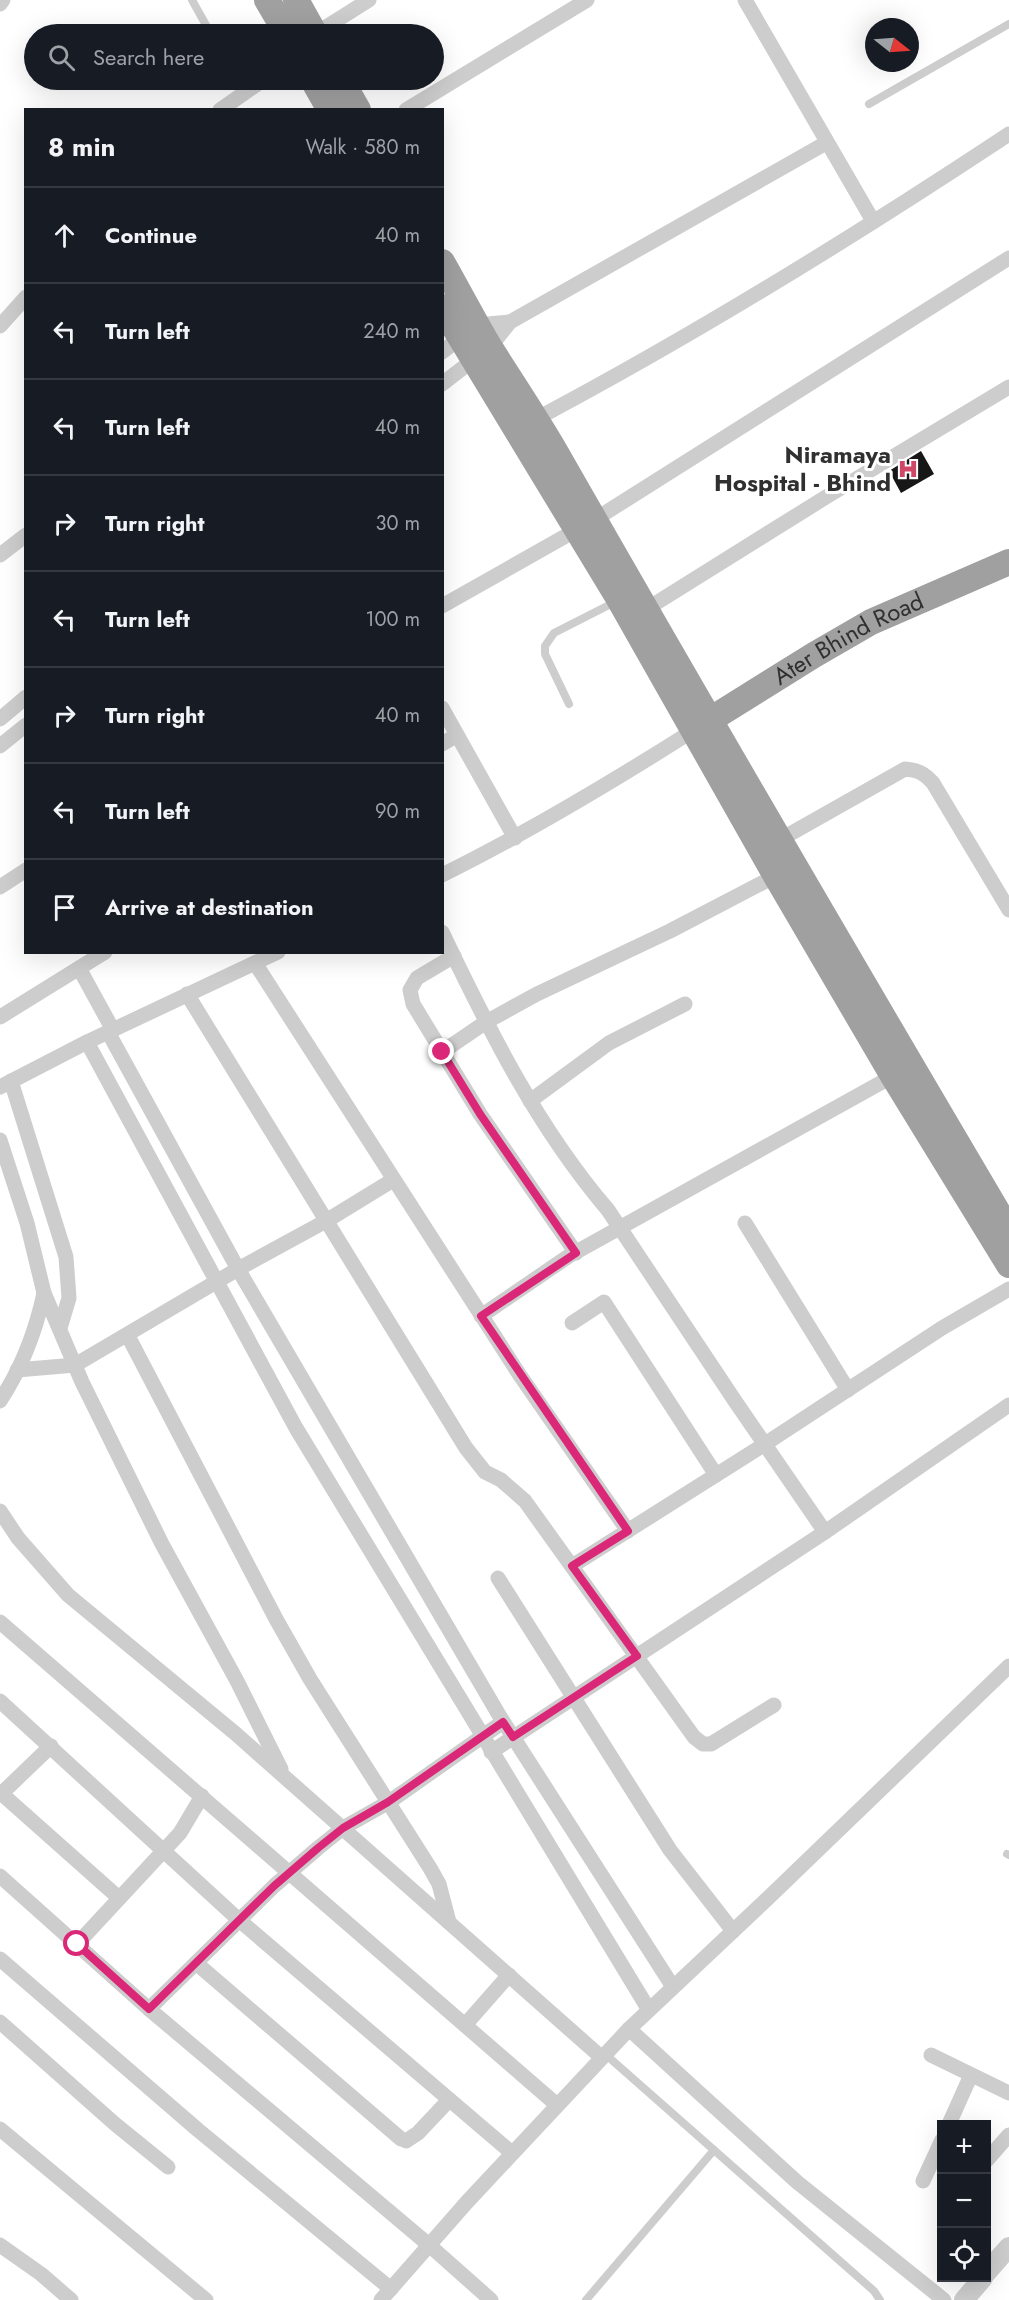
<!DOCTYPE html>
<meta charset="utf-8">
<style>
:root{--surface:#171b24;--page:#20242c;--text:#f1f3f6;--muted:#9ea1a6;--line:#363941}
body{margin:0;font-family:Jost,sans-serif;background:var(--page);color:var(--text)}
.controls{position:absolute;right:18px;bottom:18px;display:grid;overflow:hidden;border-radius:0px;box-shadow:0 6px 24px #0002}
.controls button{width:54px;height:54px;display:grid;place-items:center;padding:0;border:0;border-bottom:2px solid var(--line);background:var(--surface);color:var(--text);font:30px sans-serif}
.compass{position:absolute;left:865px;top:18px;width:54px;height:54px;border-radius:50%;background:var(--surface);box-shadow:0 6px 24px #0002;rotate:107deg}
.stop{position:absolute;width:18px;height:18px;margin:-14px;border:4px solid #db2777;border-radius:50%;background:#fff}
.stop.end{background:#db2777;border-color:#fff;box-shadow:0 2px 6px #0008}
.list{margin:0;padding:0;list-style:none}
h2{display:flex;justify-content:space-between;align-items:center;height:78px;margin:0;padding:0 24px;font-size:26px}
h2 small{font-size:20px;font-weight:400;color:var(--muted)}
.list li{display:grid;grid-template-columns:39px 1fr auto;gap:18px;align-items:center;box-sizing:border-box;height:96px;padding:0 24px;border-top:2px solid var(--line)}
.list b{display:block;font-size:22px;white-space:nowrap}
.list em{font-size:20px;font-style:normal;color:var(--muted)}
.icon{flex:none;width:33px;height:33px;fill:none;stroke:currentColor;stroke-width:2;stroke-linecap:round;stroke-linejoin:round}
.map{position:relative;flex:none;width:1009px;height:2300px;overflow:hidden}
.search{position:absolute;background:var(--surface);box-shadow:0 6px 24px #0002;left:24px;top:24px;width:420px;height:66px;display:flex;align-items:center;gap:15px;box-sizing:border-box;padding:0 21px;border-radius:33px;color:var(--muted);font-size:22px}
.panel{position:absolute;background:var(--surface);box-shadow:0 6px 24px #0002;left:24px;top:108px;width:420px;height:846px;border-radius:0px}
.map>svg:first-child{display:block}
.building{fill:#171717}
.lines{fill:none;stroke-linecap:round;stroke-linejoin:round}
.service{stroke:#cdcdcd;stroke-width:8}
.minor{stroke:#cdcdcd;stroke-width:15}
.tertiary{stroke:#cdcdcd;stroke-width:20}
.trunk{stroke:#a0a0a0;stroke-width:26}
.route{stroke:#db2777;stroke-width:8}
.labels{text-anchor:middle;stroke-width:6;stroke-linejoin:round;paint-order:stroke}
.poi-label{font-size:24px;font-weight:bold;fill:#303030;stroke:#fff;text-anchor:end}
.street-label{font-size:24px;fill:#303030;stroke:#fff}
</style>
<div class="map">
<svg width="1009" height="2300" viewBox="0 0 1009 2300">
<rect width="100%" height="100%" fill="#fff"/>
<path class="building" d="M 921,451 L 934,474 L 901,493 L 889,471 Z"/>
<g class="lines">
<g class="service">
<path d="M 192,0 L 211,34"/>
<path d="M 236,80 L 243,92"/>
<path d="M 869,104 L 1009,24"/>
<path d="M 569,704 L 545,654 L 545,646 L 554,633 L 615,602"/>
<path d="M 1007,1854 L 1009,1855"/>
<path d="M 605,2054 L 874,2291 L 880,2300"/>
<path d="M 586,2300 L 714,2150"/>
</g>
<g class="minor">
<path d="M 745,0 L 873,221"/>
<path d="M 0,4 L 3,0"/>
<path d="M 315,34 L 369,0"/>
<path d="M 220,110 L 263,80"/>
<path d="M 406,110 L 587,0"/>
<path d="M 0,326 L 26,297"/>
<path d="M 442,352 L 477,325 L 510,322"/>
<path d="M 442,384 L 490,347 L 510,322 L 826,143"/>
<path d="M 536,419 C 700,332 855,236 1009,134"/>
<path d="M 0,555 L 26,535"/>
<path d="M 442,606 L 594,520 L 1009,258"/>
<path d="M 645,610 L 826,497 L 1009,387"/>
<path d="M 442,708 L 515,838"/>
<path d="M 0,719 L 26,697"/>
<path d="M 442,744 L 457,735"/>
<path d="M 0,746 L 26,725"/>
<path d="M 774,843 L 905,769 C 918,770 924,773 933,783 L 1009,910"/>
<path d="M 442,875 C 529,832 612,782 694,730"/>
<path d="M 0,887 L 26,870"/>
<path d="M 442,932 C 489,1030 537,1127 608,1210 L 735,1401 L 825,1532"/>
<path d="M 454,956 L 417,978 L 410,990 L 413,1004 L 480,1114 L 576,1253"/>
<path d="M 255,963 L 519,1374 L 628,1531"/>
<path d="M 79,968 L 113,1030"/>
<path d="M 187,994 L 466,1448 L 485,1472 L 501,1480 L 525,1501 L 694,1737 L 703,1744 L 711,1744 L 774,1705"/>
<path d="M 0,1017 L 105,952"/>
<path d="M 108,1032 L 238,1269 L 499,1715 L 673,1987"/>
<path d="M 87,1042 L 296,1428 L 649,2010"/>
<path d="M 442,1052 L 486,1022 L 537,994 L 670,931 L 781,873"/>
<path d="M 11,1081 L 66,1257 L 69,1298 L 60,1328"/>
<path d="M 0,1087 L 87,1042 L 278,952"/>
<path d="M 530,1101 L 609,1043 L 685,1004"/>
<path d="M 0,1140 L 27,1223 L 44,1293 L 82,1382 L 162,1544 L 237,1681 L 281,1769"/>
<path d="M 745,1223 L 848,1390"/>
<path d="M 481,1316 L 569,1256 L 893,1076"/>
<path d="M 572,1323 L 604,1302 L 716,1475"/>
<path d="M 128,1336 L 276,1619 L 310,1679 L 430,1868 L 439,1884 L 449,1922"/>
<path d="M 17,1370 L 75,1365 L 238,1269 L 326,1221 L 393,1180"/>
<path d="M 0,1401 C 21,1369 36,1330 44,1293"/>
<path d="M 0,1511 L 18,1538 L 68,1595 L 236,1734 L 601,2057"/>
<path d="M 572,1566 L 765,1444 L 942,1328 L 1009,1289"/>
<path d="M 498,1578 L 670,1850 L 733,1931"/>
<path d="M 0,1622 L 557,2105"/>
<path d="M 0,1701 L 239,1920 L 512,2153"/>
<path d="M 491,1752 L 825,1532 L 1009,1405"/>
<path d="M 2,1794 L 119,1898"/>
<path d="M 0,1795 L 51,1746"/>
<path d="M 0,1876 L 149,2009 L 429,2245 L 491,2300"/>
<path d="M 77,1944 L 180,1833 L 202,1796"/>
<path d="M 0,1959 L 198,2130 L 391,2289"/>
<path d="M 196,1963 L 401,2139"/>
<path d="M 149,2009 L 274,1886 L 318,1848 L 343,1828 L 389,1802 L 503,1722"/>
<path d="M 0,2022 L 115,2124 L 168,2167"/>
<path d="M 465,2025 L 509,1975"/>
<path d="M 931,2055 L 1009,2093"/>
<path d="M 949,2124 L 971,2075"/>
<path d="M 0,2129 L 206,2300"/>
<path d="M 406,2141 L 418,2133 L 449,2100"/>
<path d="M 986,2161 L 1009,2135"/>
<path d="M 923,2181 L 942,2140"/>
<path d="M 0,2245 L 41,2274 L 71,2300"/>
<path d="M 381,2300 L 467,2202 L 629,2029"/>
<path d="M 944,2300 L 797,2182 L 629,2029 L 766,1900 L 1009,1666"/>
</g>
<g class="tertiary">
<path d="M 986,2273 L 1009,2247"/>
<path d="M 964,2300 L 983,2278"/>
</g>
<g class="trunk">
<path d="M 267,0 L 287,34"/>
<path d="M 296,0 L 315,34"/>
<path d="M 313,80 L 330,110"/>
<path d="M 341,80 L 358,110"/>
<path d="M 442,262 C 458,290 473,319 489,346 C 511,381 534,415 555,451 C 704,712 856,972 1009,1231"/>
<path d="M 442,307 L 619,599 L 776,876 L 893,1076 L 1009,1265"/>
<path id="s1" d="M 697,728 L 814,655 L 871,622 L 1009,562"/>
</g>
</g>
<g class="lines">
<path class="route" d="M 77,1944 L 149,2009 L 274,1886 L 318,1848 L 343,1828 L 388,1802 L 503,1722 L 513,1737 L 637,1656 L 572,1566 L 628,1531 L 481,1316 L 576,1253 L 480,1114 L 442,1052"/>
</g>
<defs>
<g id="hospital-bare" transform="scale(1.62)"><path d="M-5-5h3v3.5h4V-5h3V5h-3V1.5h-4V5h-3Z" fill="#d04868" stroke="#fff" stroke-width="2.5" paint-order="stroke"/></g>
</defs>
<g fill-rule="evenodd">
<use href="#hospital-bare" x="908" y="469"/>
</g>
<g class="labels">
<g class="poi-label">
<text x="891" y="463">Niramaya<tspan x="891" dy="28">Hospital - Bhind</tspan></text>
</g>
<g class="street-label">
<text dy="8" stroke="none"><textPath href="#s1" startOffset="176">Ater Bhind Road</textPath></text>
</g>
</g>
</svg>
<div class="controls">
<button>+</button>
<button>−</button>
<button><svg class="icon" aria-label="locate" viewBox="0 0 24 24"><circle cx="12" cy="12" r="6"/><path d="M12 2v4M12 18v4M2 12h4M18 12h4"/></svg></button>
</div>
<svg class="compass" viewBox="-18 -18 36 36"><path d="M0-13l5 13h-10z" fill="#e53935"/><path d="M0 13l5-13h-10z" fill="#9ea1a6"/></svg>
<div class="stop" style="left:77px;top:1944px"></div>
<div class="stop end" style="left:442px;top:1052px"></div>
<div class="search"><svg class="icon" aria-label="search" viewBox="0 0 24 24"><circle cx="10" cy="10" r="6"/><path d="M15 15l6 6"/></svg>Search here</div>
<section class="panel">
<h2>8 min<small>Walk · 580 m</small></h2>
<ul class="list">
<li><svg class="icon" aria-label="ahead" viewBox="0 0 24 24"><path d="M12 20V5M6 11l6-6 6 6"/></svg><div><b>Continue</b></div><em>40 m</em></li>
<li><svg class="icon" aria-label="left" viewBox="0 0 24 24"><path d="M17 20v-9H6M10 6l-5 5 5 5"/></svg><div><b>Turn left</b></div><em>240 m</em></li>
<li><svg class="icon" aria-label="left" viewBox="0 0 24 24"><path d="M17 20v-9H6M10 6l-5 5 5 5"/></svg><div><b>Turn left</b></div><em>40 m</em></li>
<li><svg class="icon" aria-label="right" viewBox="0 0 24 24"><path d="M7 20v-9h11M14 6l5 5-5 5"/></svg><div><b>Turn right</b></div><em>30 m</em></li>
<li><svg class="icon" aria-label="left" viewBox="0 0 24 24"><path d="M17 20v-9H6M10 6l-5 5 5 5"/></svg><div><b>Turn left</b></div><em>100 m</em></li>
<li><svg class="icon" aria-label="right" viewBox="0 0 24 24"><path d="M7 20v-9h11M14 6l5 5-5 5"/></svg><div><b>Turn right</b></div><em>40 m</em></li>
<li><svg class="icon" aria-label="left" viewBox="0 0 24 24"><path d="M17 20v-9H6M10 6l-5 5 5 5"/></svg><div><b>Turn left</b></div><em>90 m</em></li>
<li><svg class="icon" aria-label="arrive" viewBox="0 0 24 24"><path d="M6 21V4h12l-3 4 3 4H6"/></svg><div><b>Arrive at destination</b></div></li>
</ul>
</section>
</div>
